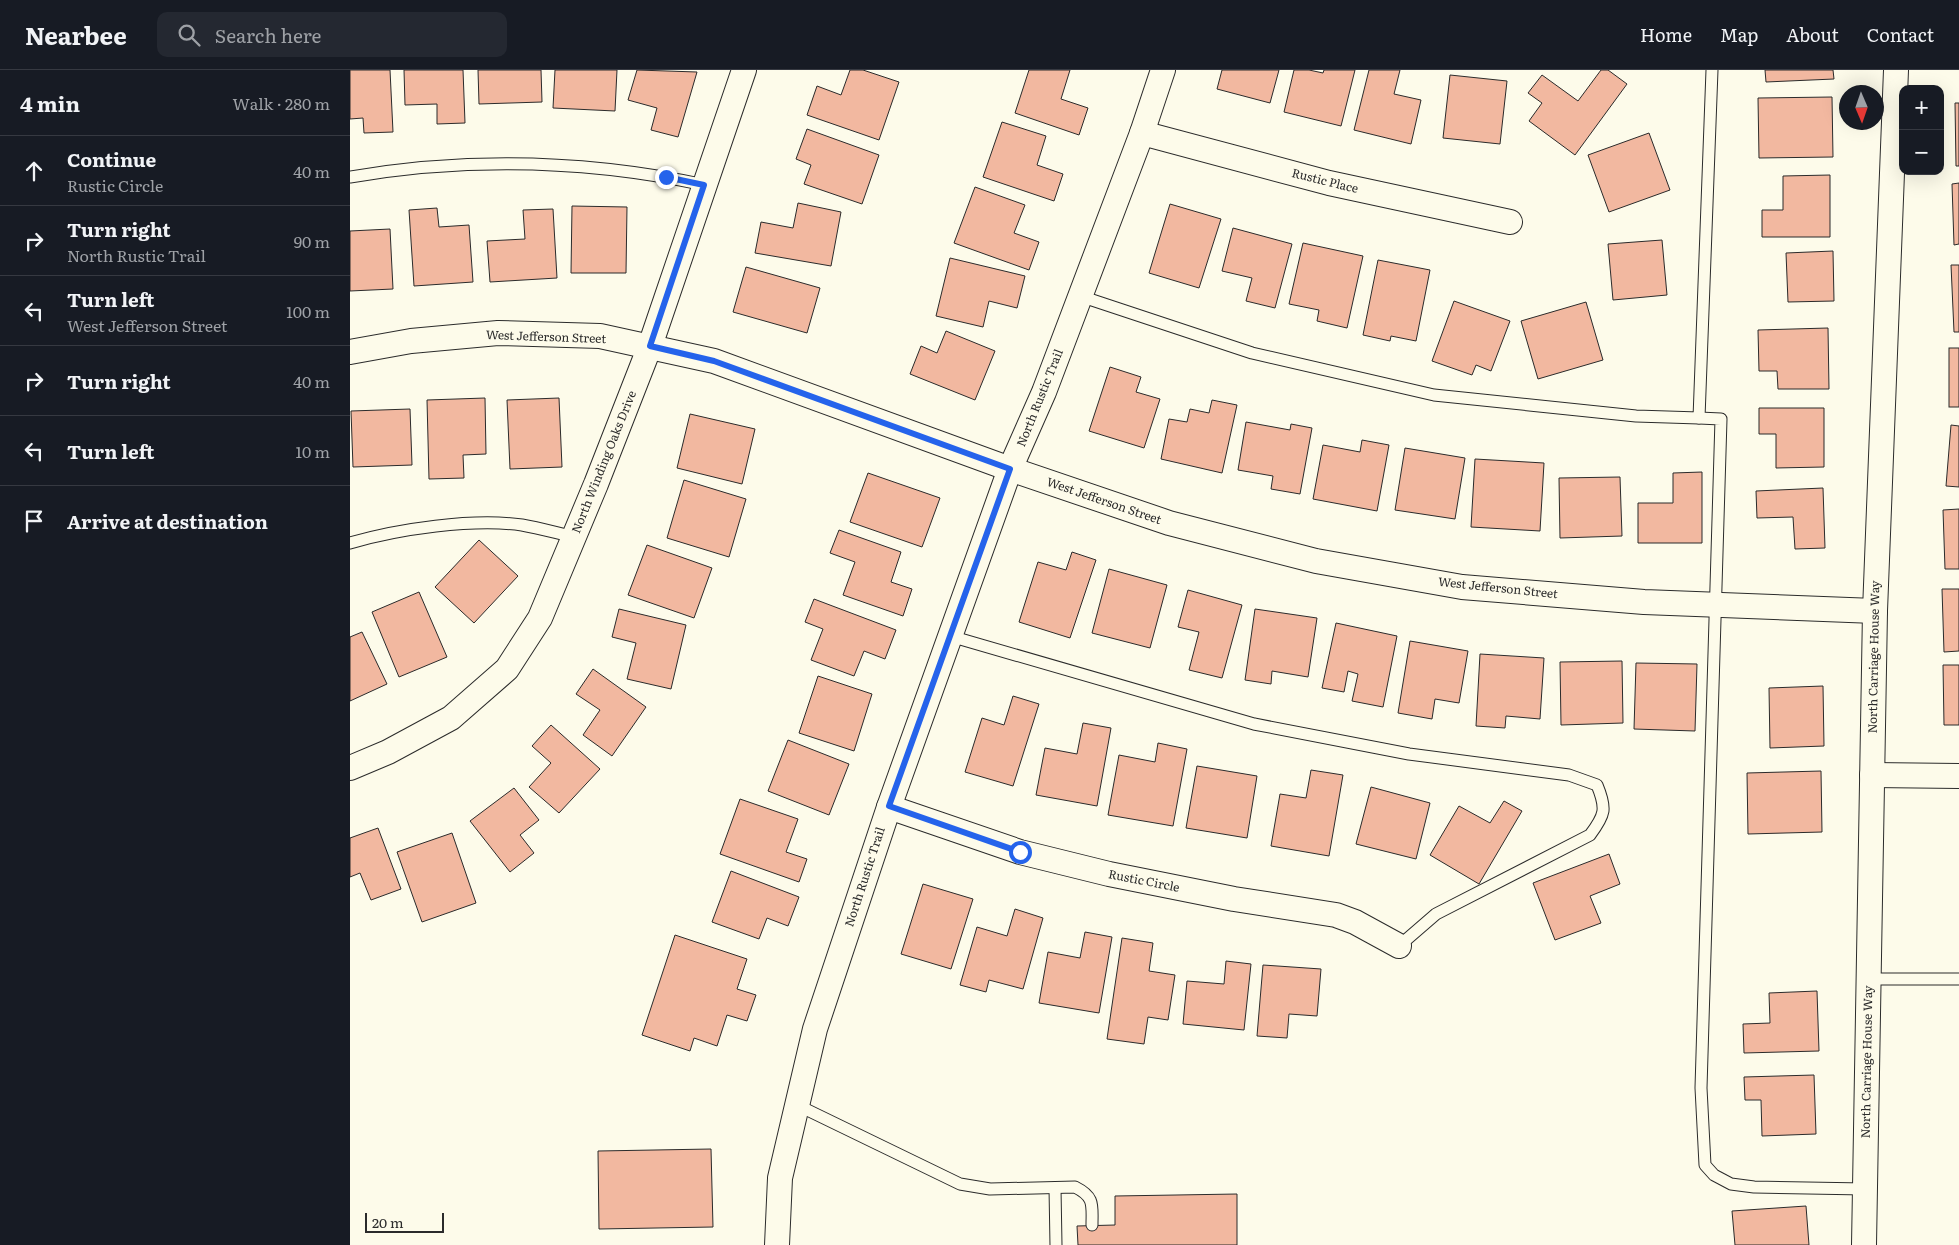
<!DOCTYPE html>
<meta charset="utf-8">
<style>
:root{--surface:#171b24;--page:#242831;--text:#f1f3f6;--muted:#9ea1a6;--line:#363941}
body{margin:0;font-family:Literata,serif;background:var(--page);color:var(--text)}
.controls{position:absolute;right:15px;top:15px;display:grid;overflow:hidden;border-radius:10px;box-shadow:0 5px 20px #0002}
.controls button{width:45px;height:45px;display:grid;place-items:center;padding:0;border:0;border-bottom:1px solid var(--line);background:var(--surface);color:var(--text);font:25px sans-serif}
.compass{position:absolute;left:1489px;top:15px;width:45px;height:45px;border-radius:50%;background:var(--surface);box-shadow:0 5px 20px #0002;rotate:178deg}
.scale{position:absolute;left:15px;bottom:12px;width:79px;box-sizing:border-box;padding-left:5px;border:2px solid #2b2b2b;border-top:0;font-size:14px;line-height:18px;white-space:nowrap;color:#2b2b2b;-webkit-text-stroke:4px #fdfbea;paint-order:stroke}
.stop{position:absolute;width:15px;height:15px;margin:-11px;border:4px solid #2563eb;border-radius:50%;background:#fff}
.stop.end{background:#2563eb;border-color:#fff;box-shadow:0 1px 5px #0008}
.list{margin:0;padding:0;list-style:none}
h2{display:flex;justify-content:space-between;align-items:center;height:65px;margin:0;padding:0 20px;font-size:21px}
h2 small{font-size:16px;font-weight:400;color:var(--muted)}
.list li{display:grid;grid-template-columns:32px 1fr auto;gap:15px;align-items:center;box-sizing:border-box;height:70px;padding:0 20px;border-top:1px solid var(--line)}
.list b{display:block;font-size:19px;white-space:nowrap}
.list p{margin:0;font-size:16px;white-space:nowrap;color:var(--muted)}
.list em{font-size:16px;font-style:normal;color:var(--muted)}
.icon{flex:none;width:28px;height:28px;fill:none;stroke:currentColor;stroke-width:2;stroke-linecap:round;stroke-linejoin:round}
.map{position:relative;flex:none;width:1609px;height:1175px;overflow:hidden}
header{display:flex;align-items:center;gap:30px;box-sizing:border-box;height:70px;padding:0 25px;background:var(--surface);border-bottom:1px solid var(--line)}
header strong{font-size:24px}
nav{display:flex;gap:28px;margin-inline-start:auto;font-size:18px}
.search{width:350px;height:45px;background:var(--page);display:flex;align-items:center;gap:12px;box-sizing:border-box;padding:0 18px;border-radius:10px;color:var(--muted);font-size:19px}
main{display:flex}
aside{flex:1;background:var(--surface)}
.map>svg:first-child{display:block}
.building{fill:#f2b8a0;stroke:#2b2b2b}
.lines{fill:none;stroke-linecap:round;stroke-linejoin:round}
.service-casing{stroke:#2b2b2b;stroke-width:13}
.minor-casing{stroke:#2b2b2b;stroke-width:26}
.service{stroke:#fdfbea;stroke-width:11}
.minor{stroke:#fdfbea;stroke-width:24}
.route{stroke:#2563eb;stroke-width:6}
.labels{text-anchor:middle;stroke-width:4;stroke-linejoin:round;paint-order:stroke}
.street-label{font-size:12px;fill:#2b2b2b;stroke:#fdfbea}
</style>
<header>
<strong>Nearbee</strong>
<div class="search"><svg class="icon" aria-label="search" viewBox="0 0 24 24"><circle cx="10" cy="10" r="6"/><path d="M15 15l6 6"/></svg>Search here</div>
<nav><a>Home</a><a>Map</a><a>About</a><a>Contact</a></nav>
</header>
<main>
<aside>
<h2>4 min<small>Walk · 280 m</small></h2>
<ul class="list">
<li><svg class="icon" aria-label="ahead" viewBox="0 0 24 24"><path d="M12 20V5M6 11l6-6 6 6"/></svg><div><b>Continue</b><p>Rustic Circle</p></div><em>40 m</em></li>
<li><svg class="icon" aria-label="right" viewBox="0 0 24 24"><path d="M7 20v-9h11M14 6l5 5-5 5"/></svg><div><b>Turn right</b><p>North Rustic Trail</p></div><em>90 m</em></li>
<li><svg class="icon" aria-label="left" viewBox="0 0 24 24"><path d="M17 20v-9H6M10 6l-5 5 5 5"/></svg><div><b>Turn left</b><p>West Jefferson Street</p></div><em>100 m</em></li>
<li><svg class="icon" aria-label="right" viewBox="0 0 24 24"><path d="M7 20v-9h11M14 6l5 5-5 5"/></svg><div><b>Turn right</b></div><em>40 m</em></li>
<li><svg class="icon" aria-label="left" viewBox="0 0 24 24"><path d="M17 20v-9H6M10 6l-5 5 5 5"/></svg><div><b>Turn left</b></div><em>10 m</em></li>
<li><svg class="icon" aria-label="arrive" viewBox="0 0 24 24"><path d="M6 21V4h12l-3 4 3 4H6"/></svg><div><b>Arrive at destination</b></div></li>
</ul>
</aside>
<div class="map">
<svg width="1609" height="1175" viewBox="0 0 1609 1175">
<rect width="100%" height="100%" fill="#fdfbea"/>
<g class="building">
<path d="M 0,0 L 40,0 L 43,62 L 14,63 L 13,48 L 0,49 Z"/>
<path d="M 54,0 L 113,0 L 115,53 L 87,54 L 87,34 L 55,35 Z"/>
<path d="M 128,0 L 191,0 L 192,32 L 129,34 Z"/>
<path d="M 205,0 L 267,0 L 265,41 L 203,38 Z"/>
<path d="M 287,0 L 347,2 L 328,67 L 301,60 L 307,38 L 278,30 Z"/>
<path d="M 500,0 L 513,0 L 549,12 L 529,70 L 457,45 L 467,16 L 491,25 Z"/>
<path d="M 679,0 L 720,0 L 711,29 L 738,38 L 729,65 L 665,43 Z"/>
<path d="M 872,0 L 929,0 L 920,33 L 867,19 Z"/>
<path d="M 944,0 L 959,0 L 973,3 L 974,0 L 1005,0 L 991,56 L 934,42 Z"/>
<path d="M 1019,0 L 1050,0 L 1044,24 L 1071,30 L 1061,74 L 1004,60 Z"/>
<path d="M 1251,0 L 1258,0 L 1277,14 L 1225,85 L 1179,51 L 1192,33 L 1178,23 L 1192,5 L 1228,31 Z"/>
<path d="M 1415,0 L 1483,0 L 1484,9 L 1416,12 Z"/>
<path d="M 1100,5 L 1157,11 L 1150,74 L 1093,68 Z"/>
<path d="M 1482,27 L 1483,87 L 1409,88 L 1408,28 Z"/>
<path d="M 1605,33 L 1609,33 L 1609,96 L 1606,96 Z"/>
<path d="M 652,52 L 696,66 L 687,95 L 713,104 L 704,131 L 633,107 Z"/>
<path d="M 457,59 L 529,85 L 512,134 L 454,114 L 461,95 L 446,89 Z"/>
<path d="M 1299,63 L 1320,120 L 1259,142 L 1238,85 Z"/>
<path d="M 1480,105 L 1480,167 L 1412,167 L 1412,140 L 1433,140 L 1433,106 Z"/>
<path d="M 1609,113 L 1609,174 L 1604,175 L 1602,114 Z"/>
<path d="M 625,117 L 675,135 L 664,163 L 689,172 L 679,200 L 604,173 Z"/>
<path d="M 448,133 L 491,142 L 481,196 L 405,183 L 411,152 L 443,158 Z"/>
<path d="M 820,134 L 871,149 L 849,218 L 799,203 Z"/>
<path d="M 222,136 L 277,137 L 276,203 L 221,203 Z"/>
<path d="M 87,138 L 89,157 L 119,155 L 123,212 L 64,216 L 59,140 Z"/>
<path d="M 203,139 L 207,208 L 140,212 L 137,171 L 175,169 L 173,140 Z"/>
<path d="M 883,158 L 942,174 L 925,238 L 896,231 L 902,208 L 872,201 Z"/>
<path d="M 40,159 L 43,219 L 0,221 L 0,161 Z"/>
<path d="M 1312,170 L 1317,225 L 1263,230 L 1258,174 Z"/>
<path d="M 953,173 L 1013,186 L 997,258 L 967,251 L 969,240 L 939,234 Z"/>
<path d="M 1483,181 L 1484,231 L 1438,232 L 1436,183 Z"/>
<path d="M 600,188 L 675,206 L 667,238 L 639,231 L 633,257 L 586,246 Z"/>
<path d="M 1028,190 L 1080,200 L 1066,271 L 1041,266 L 1040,271 L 1013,265 Z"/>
<path d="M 1601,195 L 1609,195 L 1609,262 L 1604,262 Z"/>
<path d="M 396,197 L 470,218 L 457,263 L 383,242 Z"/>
<path d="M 1104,231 L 1160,251 L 1141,301 L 1126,295 L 1122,305 L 1082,291 Z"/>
<path d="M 1236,232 L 1253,290 L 1188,309 L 1171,251 Z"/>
<path d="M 1478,258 L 1479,319 L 1428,319 L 1427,301 L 1409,301 L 1408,260 Z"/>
<path d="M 596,261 L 645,281 L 625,330 L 560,304 L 571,276 L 587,283 Z"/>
<rect x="1599" y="278" width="10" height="59"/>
<path d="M 760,297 L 791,307 L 786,322 L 810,329 L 794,378 L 739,361 Z"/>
<path d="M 135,328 L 136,384 L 113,385 L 114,408 L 79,409 L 77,330 Z"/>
<path d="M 209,328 L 212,397 L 160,399 L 157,330 Z"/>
<path d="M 862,330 L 887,335 L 872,403 L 811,389 L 819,349 L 837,352 L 840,339 L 859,343 Z"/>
<path d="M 1409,338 L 1474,338 L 1474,397 L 1426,398 L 1426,364 L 1409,364 Z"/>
<path d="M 60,339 L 62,395 L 3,397 L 1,341 Z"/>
<path d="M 340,344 L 405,359 L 392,414 L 327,398 Z"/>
<path d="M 896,352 L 940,360 L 941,354 L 962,358 L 950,424 L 921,419 L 923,406 L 888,400 Z"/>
<path d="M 1601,355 L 1609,356 L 1609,417 L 1596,416 Z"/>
<path d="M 1012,370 L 1039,375 L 1027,441 L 963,429 L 973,375 L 1010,382 Z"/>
<path d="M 1055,378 L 1115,388 L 1105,449 L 1045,440 Z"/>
<path d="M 1125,389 L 1194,393 L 1190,461 L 1121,457 Z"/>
<path d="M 1352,402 L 1352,473 L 1288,473 L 1288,433 L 1323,433 L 1323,403 Z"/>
<path d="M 518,403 L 590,428 L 572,477 L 500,452 Z"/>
<path d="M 1270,407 L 1272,466 L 1210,468 L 1209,408 Z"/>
<path d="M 334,410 L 396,429 L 379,487 L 317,468 Z"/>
<path d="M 1473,418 L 1475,478 L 1445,479 L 1443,447 L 1407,448 L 1406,421 Z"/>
<path d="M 1609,439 L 1609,499 L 1595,499 L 1593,440 Z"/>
<path d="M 489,460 L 551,482 L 541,512 L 562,519 L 553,546 L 493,525 L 505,492 L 480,483 Z"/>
<path d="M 129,470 L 168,506 L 124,553 L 85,517 Z"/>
<path d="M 297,475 L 362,498 L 344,548 L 278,525 Z"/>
<path d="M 722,482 L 746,490 L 720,568 L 669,552 L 688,492 L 716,500 Z"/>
<path d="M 759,499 L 817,515 L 800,578 L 742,563 Z"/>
<path d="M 1592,519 L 1609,519 L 1609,581 L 1594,582 Z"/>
<path d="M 838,520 L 892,535 L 872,608 L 839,600 L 849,562 L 828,557 Z"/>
<path d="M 69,522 L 97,587 L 49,607 L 22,542 Z"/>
<path d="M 464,529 L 546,560 L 535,589 L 514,581 L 504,606 L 461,590 L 473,559 L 455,552 Z"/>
<path d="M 269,539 L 336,555 L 321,619 L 277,609 L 286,573 L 262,567 Z"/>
<path d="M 905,539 L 967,548 L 958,607 L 922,601 L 921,614 L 895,610 Z"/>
<path d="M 986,553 L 1047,566 L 1033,637 L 1002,631 L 1008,604 L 998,601 L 994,622 L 972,618 Z"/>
<path d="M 12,562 L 37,614 L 0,631 L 0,567 Z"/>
<path d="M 1060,571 L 1118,581 L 1109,633 L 1085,629 L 1082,649 L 1048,643 Z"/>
<path d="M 1130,584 L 1194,588 L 1190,649 L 1156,646 L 1155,658 L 1126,656 Z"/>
<path d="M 1272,591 L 1273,653 L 1211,655 L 1210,592 Z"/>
<path d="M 1286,593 L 1347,594 L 1345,661 L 1284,659 Z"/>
<path d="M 1593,595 L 1609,595 L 1609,655 L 1594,655 Z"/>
<path d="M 243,599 L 296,637 L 262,686 L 233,665 L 250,640 L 226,624 Z"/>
<path d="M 468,606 L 522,624 L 504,681 L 449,663 Z"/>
<path d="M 1473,616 L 1474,676 L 1420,678 L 1419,618 Z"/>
<path d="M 663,626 L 689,634 L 663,716 L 615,702 L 632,648 L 654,655 Z"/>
<path d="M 733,653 L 761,658 L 747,736 L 686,725 L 695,678 L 727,684 Z"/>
<path d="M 201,655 L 250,699 L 209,743 L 179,717 L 201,693 L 182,676 Z"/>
<path d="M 438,670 L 499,694 L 479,745 L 418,721 Z"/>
<path d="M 808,673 L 837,679 L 823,756 L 758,745 L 769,685 L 805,692 Z"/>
<path d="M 847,696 L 907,706 L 897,768 L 836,758 Z"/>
<path d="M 961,700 L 993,705 L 979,786 L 921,776 L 930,724 L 956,728 Z"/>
<path d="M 1471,701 L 1472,762 L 1398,764 L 1397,703 Z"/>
<path d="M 1021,717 L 1080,733 L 1066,789 L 1006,774 Z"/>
<path d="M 164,718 L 189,750 L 170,765 L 184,783 L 160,802 L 120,751 Z"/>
<path d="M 390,729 L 448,749 L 436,782 L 457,789 L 449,812 L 370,784 Z"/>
<path d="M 1154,731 L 1172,741 L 1129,814 L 1080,785 L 1109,736 L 1140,753 Z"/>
<path d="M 28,758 L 51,819 L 21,830 L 10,803 L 0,807 L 0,768 Z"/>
<path d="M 102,763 L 126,833 L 72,852 L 47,782 Z"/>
<path d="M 1259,784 L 1270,814 L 1240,826 L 1251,853 L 1205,870 L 1183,813 Z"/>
<path d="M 381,801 L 449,827 L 438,856 L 417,848 L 409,869 L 362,852 Z"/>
<path d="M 573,814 L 623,829 L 601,899 L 551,884 Z"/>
<path d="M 665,839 L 693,848 L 673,919 L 639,910 L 636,922 L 610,915 L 627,857 L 657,866 Z"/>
<path d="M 735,862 L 762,867 L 749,943 L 689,933 L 698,882 L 730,888 Z"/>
<path d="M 325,865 L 397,889 L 387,919 L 406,925 L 397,951 L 377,945 L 367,976 L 344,968 L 340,981 L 292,965 Z"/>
<path d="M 772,868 L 803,873 L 799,901 L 825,905 L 818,950 L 798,947 L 794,974 L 757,969 Z"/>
<path d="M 876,891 L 901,894 L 894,960 L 833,954 L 837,911 L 874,914 Z"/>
<path d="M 913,895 L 971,899 L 967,946 L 939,944 L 937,968 L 907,966 Z"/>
<path d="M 1467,921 L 1469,981 L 1394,983 L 1393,954 L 1420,953 L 1419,923 Z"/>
<path d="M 1464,1005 L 1466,1064 L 1412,1066 L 1411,1030 L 1395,1030 L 1394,1007 Z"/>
<path d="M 361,1079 L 363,1157 L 249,1159 L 248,1081 Z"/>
<path d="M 887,1124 L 887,1175 L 728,1175 L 727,1156 L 765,1155 L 765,1126 Z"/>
<path d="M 1456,1136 L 1459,1175 L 1385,1175 L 1382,1141 Z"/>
</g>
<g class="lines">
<g class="service-casing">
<g id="service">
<path d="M 0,107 C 118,87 238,90 355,115"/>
<path d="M 730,226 L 902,283 L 1084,325 L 1286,346 L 1349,348 L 1362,0"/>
<path d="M 1349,348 L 1371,349 L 1351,1018 L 1355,1095 L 1364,1105 L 1381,1114 L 1404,1117 L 1515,1119"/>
<path d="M 0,473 C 48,459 123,448 172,455 C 189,458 207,463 225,467"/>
<path d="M 600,566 L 904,654 L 1059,684 L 1219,705 L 1247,715 C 1257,739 1255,745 1240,765 L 1086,844 L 1049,876"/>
<path d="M 1518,909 L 1609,909"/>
<path d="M 447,1035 L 610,1114 L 640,1119 L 725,1117 C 745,1127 742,1135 742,1155"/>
<path d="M 705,1118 L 706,1175"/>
</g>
</g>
<g class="minor-casing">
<g id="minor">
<path d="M 792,63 L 979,113 L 1160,152"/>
<path d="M 0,282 L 61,271 L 148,263 L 250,266 L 364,291 L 660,399 L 819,453 L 966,491 L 1112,517 L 1294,532 L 1525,541"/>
<path d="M 0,698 L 38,682 L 101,648 L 157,599 L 190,548 L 246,414 L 300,276 L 394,0"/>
<path d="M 1522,705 L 1609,706"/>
<path d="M 539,737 L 670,782 L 759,804 L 884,829 L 986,845 L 1005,852 L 1049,876"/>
<path d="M 427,1175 L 430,1108 L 465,959 L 539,737 L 660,399 L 694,322 L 792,63 L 813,0"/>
<path d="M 1514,1175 L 1525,541 L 1546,0"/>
</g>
</g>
<use href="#service" class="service"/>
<use href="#minor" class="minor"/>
</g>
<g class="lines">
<path class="route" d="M 316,107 L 354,115 L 300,276 L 364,291 L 660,399 L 539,736 L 670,782"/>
</g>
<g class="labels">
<g class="street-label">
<text transform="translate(975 111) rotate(14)" y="4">Rustic Place</text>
<text transform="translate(196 267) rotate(2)" y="4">West Jefferson Street</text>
<text transform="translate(690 328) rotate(-68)" y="4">North Rustic Trail</text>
<text transform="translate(254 392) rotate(-68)" y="4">North Winding Oaks Drive</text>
<text transform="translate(754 431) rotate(19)" y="4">West Jefferson Street</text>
<text transform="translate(1148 518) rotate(6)" y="4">West Jefferson Street</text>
<text transform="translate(1524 587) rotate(-89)" y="4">North Carriage House Way</text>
<text transform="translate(515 807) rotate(-72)" y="4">North Rustic Trail</text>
<text transform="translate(794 811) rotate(11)" y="4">Rustic Circle</text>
<text transform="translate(1517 992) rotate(-89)" y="4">North Carriage House Way</text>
</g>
</g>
</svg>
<div class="controls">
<button>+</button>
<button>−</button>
</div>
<svg class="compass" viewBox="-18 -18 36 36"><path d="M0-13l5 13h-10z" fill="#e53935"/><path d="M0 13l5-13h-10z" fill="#9ea1a6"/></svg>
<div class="scale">20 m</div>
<div class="stop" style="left:670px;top:782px"></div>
<div class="stop end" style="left:316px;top:107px"></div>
</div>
</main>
